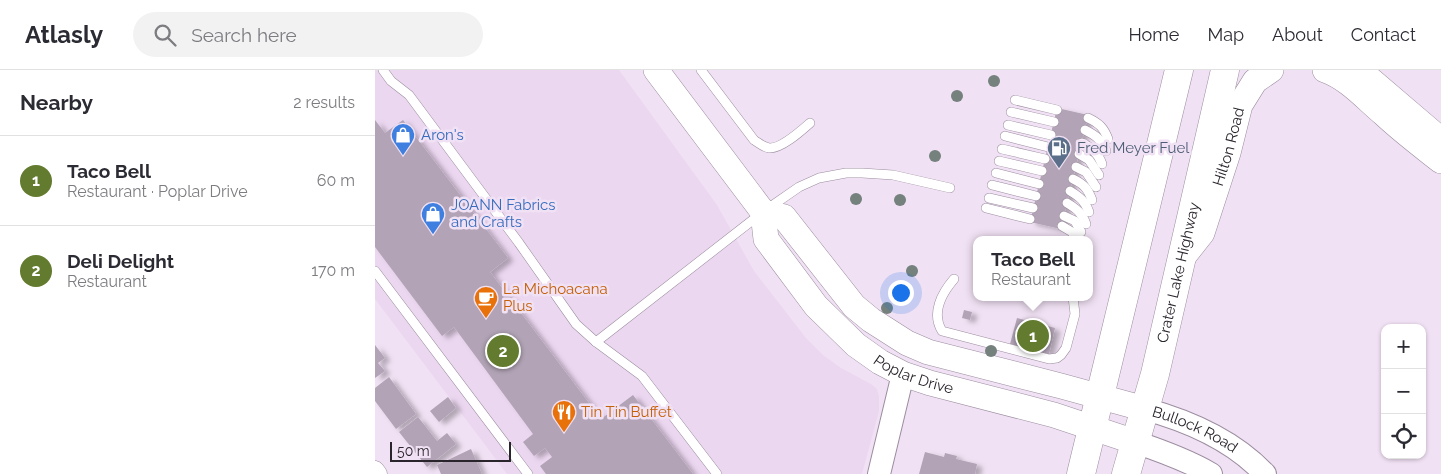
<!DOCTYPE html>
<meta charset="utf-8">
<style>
:root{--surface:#fff;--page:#f2f2f3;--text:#2b2b33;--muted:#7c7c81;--line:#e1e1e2;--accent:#627b2e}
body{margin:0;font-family:Raleway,sans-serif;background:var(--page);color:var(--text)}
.controls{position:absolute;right:15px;bottom:15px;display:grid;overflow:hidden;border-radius:10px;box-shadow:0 1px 4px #0004}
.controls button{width:45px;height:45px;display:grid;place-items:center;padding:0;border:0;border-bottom:1px solid var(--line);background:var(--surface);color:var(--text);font:25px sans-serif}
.scale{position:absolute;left:15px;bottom:12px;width:121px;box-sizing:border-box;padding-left:5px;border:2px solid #2a252c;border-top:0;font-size:14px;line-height:18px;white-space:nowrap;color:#2a252c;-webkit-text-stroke:4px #f1e1f4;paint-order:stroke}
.you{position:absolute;left:525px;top:222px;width:18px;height:18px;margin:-12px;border:4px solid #fff;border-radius:50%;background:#1a73e8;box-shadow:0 0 0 8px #1a73e833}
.badge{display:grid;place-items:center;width:32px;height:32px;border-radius:50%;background:var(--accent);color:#fff;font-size:16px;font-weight:700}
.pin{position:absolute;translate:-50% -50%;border:2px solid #fff;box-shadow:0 1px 5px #0006}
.popup{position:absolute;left:598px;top:166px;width:120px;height:65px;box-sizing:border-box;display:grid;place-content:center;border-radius:10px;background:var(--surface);filter:drop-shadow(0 1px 4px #0005);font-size:16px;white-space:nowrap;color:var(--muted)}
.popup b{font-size:19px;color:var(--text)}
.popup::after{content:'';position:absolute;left:50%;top:100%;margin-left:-10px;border:10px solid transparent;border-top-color:var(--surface)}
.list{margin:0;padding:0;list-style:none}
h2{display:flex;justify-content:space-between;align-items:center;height:65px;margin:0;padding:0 20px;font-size:21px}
h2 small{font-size:16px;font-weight:400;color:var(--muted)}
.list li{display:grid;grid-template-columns:32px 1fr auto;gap:15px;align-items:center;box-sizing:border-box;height:90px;padding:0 20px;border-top:1px solid var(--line)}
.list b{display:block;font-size:19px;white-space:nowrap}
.list p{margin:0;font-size:16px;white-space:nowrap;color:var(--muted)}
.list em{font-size:16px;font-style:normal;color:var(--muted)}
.icon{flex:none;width:28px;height:28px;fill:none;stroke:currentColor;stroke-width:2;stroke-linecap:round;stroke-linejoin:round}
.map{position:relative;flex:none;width:1066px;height:404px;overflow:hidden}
header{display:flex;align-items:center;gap:30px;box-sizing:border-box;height:70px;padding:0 25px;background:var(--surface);border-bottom:1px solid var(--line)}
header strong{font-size:24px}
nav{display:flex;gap:28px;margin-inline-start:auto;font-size:18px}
.search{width:350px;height:45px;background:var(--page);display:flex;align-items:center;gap:12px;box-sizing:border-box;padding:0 18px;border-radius:28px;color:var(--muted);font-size:19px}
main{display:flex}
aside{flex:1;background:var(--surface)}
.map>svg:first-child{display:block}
.built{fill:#ecd7f1}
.building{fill:#b2a4b6;filter:url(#shadow)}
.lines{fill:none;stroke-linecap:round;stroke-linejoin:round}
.service-casing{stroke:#9b8d9f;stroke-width:10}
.minor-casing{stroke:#9b8d9f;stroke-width:19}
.tertiary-casing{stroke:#9b8d9f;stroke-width:24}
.secondary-casing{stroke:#9b8d9f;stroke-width:26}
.trunk-casing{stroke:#9b8d9f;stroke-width:29}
.service{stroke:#fff;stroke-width:9}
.minor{stroke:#fff;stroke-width:18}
.tertiary{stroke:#fff;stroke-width:22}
.secondary{stroke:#fff;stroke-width:25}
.trunk{stroke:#fff;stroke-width:28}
.tree{fill:#74817c}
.labels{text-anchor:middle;stroke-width:5;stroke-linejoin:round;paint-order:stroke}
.shop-label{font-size:15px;fill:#366cbe;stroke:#f1e1f4;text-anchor:start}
.street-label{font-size:15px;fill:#2a252c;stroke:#f1e1f4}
.service-label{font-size:15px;fill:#4e5e75;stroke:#f1e1f4;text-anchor:start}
.food-label{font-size:15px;fill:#c56008;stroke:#f1e1f4;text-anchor:start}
</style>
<header>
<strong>Atlasly</strong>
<div class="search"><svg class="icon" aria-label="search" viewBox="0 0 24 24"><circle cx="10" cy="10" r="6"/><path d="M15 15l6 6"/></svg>Search here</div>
<nav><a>Home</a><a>Map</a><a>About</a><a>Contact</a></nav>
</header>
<main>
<aside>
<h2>Nearby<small>2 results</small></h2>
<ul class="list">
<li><span class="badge">1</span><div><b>Taco Bell</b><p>Restaurant · Poplar Drive</p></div><em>60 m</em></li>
<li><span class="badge">2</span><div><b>Deli Delight</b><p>Restaurant</p></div><em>170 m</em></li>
</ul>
</aside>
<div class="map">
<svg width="1066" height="404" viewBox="0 0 1066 404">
<defs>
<filter id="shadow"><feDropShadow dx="5.5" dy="3" stdDeviation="2.5" flood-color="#0004"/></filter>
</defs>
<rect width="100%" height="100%" fill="#f1e1f4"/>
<path class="built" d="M 0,0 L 244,0 L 342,135 L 379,201 L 431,268 L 448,285 L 466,298 L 496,314 L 502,319 L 504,326 L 504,341 L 487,404 L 132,404 L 0,229 Z"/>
<g class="building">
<path d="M 682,38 L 713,45 L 686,159 L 655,152 Z"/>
<path d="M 0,50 L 10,63 L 28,50 L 133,188 L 115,202 L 226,349 L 258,325 L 318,404 L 171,404 L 165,396 L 177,387 L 170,378 L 159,386 L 148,372 L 158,364 L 79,257 L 67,266 L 0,177 Z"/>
<path d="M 589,240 L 597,242 L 595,250 L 587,248 Z"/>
<path d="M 642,248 L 680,258 L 674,284 L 635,274 Z"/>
<path d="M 0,275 L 10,288 L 3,293 L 10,301 L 0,308 Z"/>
<path d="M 14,307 L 41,344 L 21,359 L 0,331 L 0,318 Z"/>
<path d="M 73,327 L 81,338 L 64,352 L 55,341 Z"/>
<path d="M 43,347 L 62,371 L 72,363 L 81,374 L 52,397 L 24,362 Z"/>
<path d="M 96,379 L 107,404 L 66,404 L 62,395 Z"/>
<path d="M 550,382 L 569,387 L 570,383 L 582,386 L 581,389 L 602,394 L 600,404 L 544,404 Z"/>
</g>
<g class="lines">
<g class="service-casing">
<g id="service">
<path d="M 8,0 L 16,11 L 34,25 L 144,173 L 201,254 L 221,272 L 267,306 L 342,404"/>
<path d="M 326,0 L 379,70 C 384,73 388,77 394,78 C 406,79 426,61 435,53"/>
<path d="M 640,30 L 682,40"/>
<path d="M 636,42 L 679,52"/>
<path d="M 713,48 C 724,53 729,58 733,69"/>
<path d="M 633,55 L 676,65"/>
<path d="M 710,60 C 720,65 726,69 731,81"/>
<path d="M 630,66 L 673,77"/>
<path d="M 707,73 C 717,78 723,83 727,94"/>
<path d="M 627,79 L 670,89"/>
<path d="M 704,84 L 714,90 L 724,105"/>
<path d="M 624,91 L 667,101"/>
<path d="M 701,97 L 711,102 L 721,117"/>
<path d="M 621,103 L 664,114"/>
<path d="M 698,109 C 709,114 713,119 717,130"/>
<path d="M 617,115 L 661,126"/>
<path d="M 695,121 C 705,127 710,131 714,142"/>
<path d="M 614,128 L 658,138"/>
<path d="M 692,133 C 702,139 707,143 711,154"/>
<path d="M 611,138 L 655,149"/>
<path d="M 689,146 L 700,151 L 706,162"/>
<path d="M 687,156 L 697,162 L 701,169"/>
<path d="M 0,201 L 153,404"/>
<path d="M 579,209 C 567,223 556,243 567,261 L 674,289 L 682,288 L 686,285 L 691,278 L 700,244 L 698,227"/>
<path d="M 221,272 L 388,142 L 424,117 L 444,108 L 471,103 L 487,103 L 518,105 L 575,118"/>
</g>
</g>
<g class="minor-casing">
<path id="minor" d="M 0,400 L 3,404"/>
</g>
<g class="tertiary-casing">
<g id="tertiary">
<path id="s1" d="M 770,339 C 814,351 858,370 890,404"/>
<path d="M 760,372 C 787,381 812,390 836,404"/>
<path d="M 504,404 L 528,304"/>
</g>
</g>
<g class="secondary-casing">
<g id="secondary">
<path id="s2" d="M 281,0 L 388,142 L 391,169 L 441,236 L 481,275 L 505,292 L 528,304 L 555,313 L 679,345 L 760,372"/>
<path d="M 950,0 C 973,8 991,29 1009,44 C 1027,61 1047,76 1066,91"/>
<path d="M 984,0 L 1066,70"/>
<path d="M 388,142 L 409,147 L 479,236 L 496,250 L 532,273 L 553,282 L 686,316 L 770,339"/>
<path id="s3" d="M 808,187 L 827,163 L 853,83 L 865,35 L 880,11 L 896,0"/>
</g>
</g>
<g class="trunk-casing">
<g id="trunk">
<path d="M 706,404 L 804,0"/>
<path id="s4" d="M 751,404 L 780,304 L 850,0"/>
</g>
</g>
<use href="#service" class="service"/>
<use href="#minor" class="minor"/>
<use href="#tertiary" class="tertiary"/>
<use href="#secondary" class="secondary"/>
<use href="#trunk" class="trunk"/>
</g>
<g class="tree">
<circle cx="619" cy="11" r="6"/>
<circle cx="582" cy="26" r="6"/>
<circle cx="560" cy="86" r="6"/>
<circle cx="481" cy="129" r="6"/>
<circle cx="525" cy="130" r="6"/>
<circle cx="537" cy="201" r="6"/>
<circle cx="525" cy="229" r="6"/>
<circle cx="512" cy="238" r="6"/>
<circle cx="616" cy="281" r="6"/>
</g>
<defs>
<g id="shop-pin" transform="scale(1.25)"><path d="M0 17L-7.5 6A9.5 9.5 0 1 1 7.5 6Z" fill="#3f7fe0" stroke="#f1e1f4"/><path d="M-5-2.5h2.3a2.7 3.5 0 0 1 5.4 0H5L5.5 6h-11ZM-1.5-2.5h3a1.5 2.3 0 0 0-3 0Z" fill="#fff"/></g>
<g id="fuel-pin" transform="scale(1.25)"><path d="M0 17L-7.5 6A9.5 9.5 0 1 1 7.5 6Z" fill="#5c6f8a" stroke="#f1e1f4"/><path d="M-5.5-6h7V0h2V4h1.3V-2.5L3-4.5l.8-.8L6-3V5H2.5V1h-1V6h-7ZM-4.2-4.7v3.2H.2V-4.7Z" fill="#fff"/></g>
<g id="cafe-pin" transform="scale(1.25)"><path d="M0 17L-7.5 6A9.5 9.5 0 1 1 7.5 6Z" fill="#e8710a" stroke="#f1e1f4"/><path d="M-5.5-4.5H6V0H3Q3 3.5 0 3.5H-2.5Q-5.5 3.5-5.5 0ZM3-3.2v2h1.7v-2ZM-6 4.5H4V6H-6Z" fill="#fff"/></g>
<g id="restaurant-pin" transform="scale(1.25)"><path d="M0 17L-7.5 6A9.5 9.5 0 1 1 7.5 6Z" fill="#e8710a" stroke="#f1e1f4"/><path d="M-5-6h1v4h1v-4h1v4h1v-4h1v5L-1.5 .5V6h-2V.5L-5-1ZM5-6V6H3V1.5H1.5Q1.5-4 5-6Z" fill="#fff"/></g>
</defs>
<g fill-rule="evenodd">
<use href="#shop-pin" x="28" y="65"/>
<use href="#fuel-pin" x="684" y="78"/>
<use href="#shop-pin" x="58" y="144"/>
<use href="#cafe-pin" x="111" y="228"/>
<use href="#restaurant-pin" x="189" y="342"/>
</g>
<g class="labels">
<g class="shop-label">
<text x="46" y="70">Aron's</text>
<text x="76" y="140">JOANN Fabrics<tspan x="76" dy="17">and Crafts</tspan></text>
</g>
<g class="street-label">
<text dy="5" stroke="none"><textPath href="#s3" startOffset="121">Hilton Road</textPath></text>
<text dy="5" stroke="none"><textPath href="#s4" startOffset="208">Crater Lake Highway</textPath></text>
<text dy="5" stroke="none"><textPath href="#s2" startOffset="410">Poplar Drive</textPath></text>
<text dy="5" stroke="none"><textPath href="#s1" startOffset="54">Bullock Road</textPath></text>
</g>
<g class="service-label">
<text x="702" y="83">Fred Meyer Fuel</text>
</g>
<g class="food-label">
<text x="128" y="224">La Michoacana<tspan x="128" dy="17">Plus</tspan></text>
<text x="206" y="347">Tin Tin Buffet</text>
</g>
</g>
</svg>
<div class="controls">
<button>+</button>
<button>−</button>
<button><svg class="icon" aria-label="locate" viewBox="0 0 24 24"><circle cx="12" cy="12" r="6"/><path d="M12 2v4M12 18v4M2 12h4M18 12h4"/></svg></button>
</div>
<div class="scale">50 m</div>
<div class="you"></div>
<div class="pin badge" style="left:658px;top:266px">1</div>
<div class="popup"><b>Taco Bell</b>Restaurant</div>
<div class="pin badge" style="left:128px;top:281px">2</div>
</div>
</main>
